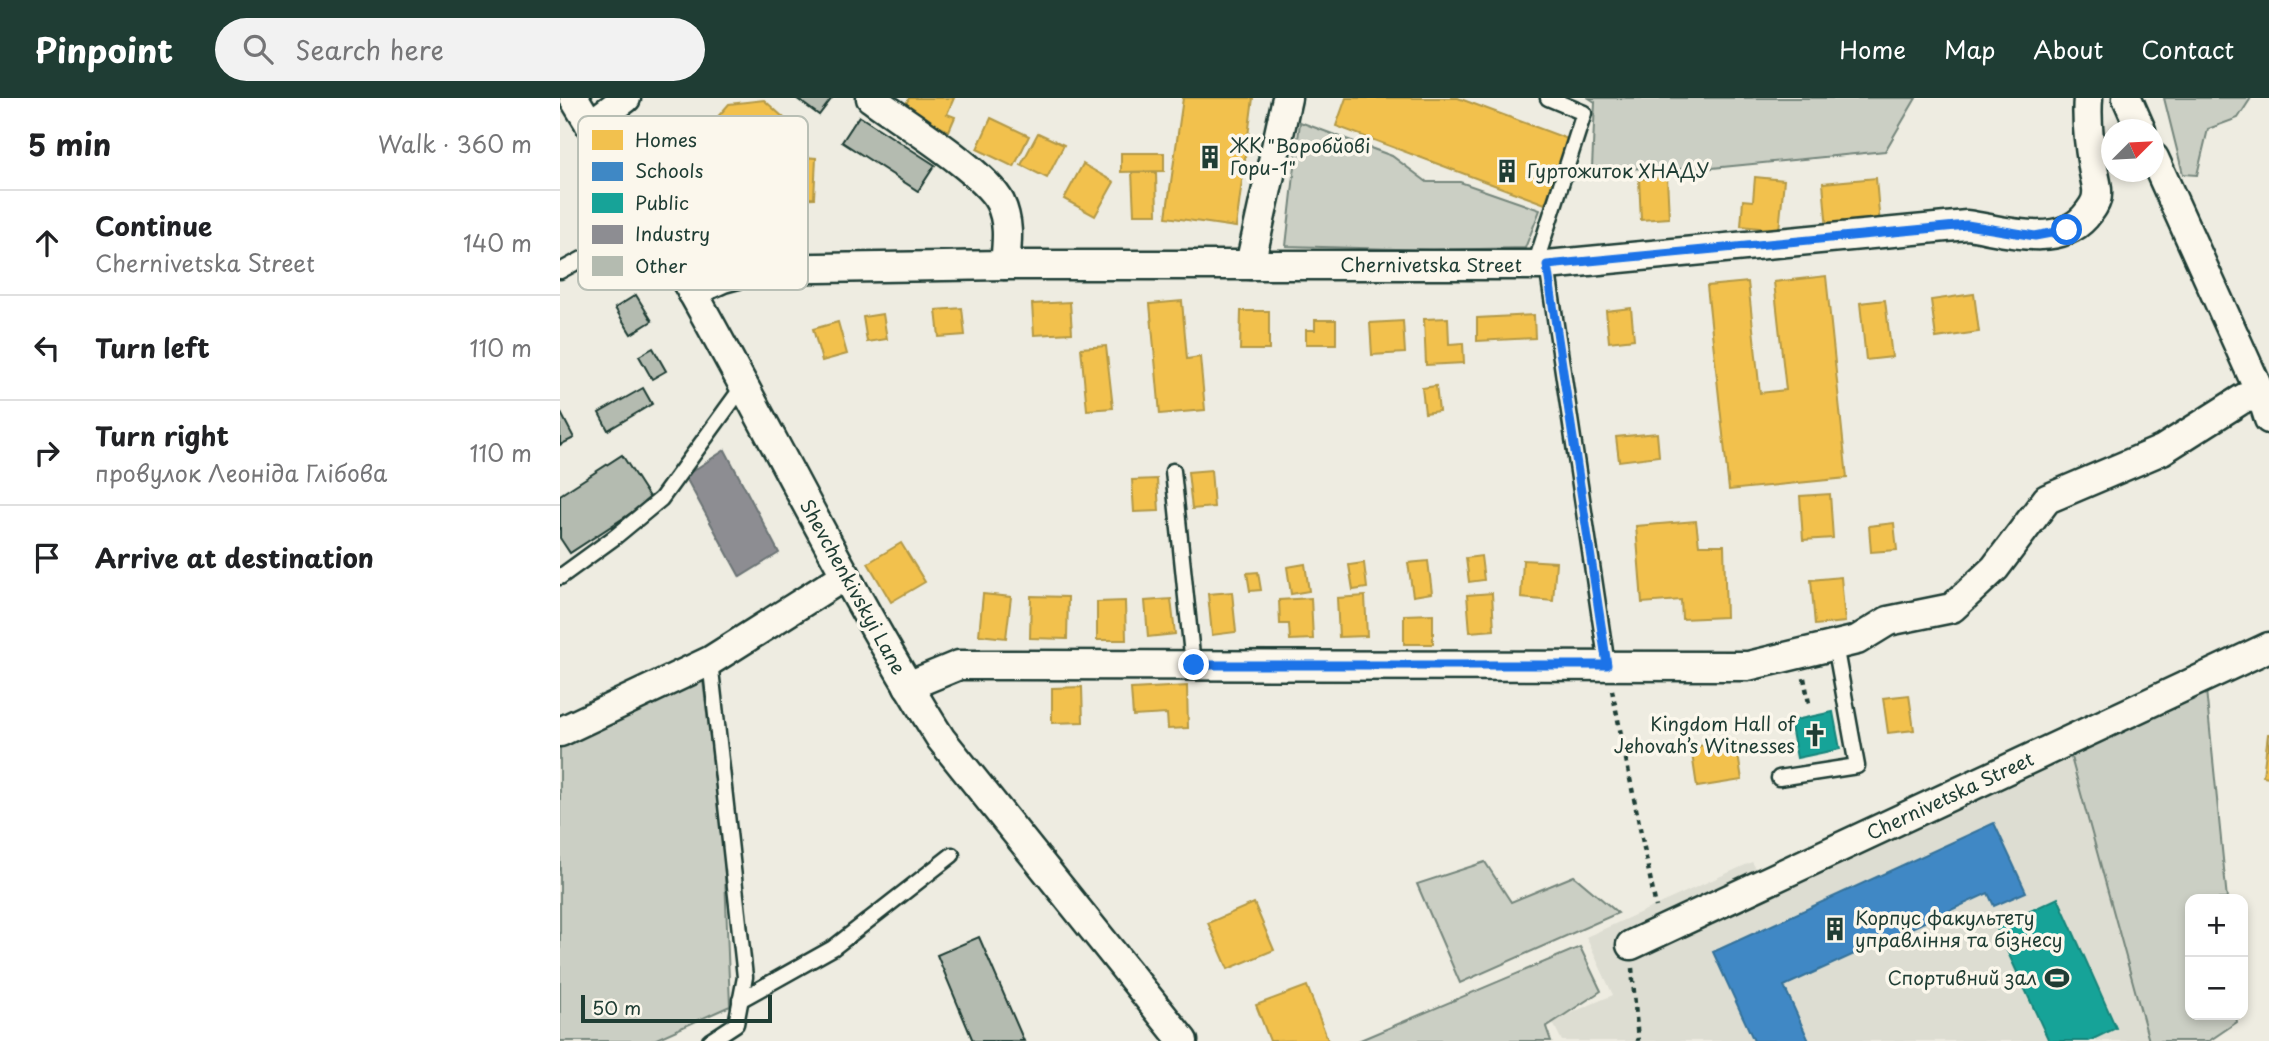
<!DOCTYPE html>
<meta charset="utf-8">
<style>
:root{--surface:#fff;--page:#f2f2f2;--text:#202124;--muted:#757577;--line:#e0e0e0;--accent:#1f3d34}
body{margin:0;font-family:"Playpen Sans",sans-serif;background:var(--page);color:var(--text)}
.controls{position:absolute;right:21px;bottom:21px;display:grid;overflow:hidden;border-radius:14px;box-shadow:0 4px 10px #0003}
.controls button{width:63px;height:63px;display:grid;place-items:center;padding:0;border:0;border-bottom:2px solid var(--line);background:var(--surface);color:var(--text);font:35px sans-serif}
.compass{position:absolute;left:1541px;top:21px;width:63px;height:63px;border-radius:50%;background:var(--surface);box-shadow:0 4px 10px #0003;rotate:66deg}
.scale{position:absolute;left:21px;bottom:18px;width:191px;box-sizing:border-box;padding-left:7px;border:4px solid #1f3d34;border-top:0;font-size:19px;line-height:24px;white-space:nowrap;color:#1f3d34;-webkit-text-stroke:5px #fbf7ec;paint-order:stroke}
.stop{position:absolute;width:21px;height:21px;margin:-16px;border:5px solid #1a73e8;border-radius:50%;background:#fff}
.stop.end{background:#1a73e8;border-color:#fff;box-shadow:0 2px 7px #0008}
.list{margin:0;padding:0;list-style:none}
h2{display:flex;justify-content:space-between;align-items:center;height:91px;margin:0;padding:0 28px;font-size:30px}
h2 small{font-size:23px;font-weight:400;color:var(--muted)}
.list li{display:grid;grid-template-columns:46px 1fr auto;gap:21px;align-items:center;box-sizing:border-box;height:105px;padding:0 28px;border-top:2px solid var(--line)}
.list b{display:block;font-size:26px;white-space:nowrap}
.list p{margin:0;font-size:23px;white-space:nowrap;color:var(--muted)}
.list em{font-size:23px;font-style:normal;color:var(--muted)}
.icon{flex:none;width:38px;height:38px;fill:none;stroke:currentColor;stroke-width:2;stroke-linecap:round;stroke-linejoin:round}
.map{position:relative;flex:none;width:1709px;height:943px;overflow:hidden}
header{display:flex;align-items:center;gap:42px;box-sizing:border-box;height:98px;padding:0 35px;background:var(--accent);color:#fff}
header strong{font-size:33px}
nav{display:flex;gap:38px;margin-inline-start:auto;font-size:24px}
.search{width:490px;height:63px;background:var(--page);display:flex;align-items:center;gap:18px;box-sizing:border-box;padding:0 24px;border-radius:38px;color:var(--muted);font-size:26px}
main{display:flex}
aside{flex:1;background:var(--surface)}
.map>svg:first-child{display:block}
.built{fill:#ddddd2}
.green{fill:#cbcfc4;stroke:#75867c;stroke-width:2}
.homes{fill:#f2c14e;stroke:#b39946;stroke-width:2}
.schools{fill:#3f88c5;stroke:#35729a;stroke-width:2}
.public{fill:#17a398;stroke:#19847a;stroke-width:2}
.industry{fill:#8d8d92;stroke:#6c7576;stroke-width:2}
.building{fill:#b4bbb0;stroke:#1f3d34;stroke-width:2}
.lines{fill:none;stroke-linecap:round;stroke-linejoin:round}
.lane-casing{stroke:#1f3d34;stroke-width:19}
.street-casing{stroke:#1f3d34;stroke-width:33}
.path{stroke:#1f3d34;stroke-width:4.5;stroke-dasharray:5 5;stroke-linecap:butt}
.lane{stroke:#fbf7ec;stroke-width:14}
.street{stroke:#fbf7ec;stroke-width:28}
.route{stroke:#1a73e8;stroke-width:9}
.labels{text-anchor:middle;stroke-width:7;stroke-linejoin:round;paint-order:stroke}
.poi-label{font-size:19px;fill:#1f3d34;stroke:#fbf7ec;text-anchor:start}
.street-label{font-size:19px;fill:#1f3d34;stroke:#fbf7ec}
.key{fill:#fbf7ec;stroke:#b9bfb5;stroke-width:2}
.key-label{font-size:19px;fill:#1f3d34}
</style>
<header>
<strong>Pinpoint</strong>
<div class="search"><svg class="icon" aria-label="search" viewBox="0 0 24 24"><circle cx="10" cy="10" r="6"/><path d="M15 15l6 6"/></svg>Search here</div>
<nav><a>Home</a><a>Map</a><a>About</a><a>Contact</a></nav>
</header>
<main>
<aside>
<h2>5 min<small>Walk · 360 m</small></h2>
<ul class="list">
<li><svg class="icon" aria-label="ahead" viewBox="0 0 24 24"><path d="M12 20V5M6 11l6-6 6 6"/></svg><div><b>Continue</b><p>Chernivetska Street</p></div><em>140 m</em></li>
<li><svg class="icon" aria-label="left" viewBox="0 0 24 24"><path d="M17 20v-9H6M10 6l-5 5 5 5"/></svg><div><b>Turn left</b></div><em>110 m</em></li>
<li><svg class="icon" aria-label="right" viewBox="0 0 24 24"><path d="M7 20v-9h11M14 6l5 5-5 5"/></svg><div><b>Turn right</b><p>провулок Леоніда Глібова</p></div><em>110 m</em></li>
<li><svg class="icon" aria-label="arrive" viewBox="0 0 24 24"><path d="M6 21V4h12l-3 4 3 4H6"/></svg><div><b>Arrive at destination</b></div></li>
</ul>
</aside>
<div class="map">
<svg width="1709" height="943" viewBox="0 0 1709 943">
<rect width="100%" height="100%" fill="#eeece1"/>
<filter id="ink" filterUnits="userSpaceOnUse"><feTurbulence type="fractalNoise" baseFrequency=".0143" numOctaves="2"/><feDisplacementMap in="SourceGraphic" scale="14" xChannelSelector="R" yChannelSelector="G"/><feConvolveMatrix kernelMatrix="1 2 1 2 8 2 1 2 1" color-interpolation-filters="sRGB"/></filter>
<g filter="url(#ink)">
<path class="built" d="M 1507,643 L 1589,943 L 1002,943 L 992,923 L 1053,897 L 1026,839 L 1192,764 L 1204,784 Z"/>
<g class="green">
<path d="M 1029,0 L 1356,0 L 1325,53 L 1142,71 L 1032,70 L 1035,4 Z"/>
<path d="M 1604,0 L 1691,0 L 1678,20 L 1648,31 L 1637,77 L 1623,76 Z"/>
<path d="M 740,24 L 832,58 L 867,84 L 900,84 L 980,112 L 965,150 L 872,152 L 726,148 Z"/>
<path d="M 142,575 L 164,751 L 170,908 L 92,943 L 0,943 L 0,644 Z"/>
<path d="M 1646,592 L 1667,801 L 1630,801 L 1630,917 L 1676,917 L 1677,924 L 1649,943 L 1589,943 L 1509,652 Z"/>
<path d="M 925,764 L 951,804 L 1014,778 L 1058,815 L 900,885 L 857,786 Z"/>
<path d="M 1020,849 L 1041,893 L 986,929 L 991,943 L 798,943 Z"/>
</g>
<g class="homes">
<path d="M 349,0 L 394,0 L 387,16 L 395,19 L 389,33 L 343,12 Z"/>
<path d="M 623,0 L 693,0 L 676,129 L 606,119 Z"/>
<path d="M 786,0 L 898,0 L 1008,41 L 985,106 L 776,28 Z"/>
<path d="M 204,2 L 233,28 L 232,58 L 256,60 L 254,100 L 158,104 L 122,44 L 155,22 L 169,6 Z"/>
<path d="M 431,20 L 469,38 L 454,69 L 417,51 Z"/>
<path d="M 478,35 L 504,47 L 487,80 L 461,67 Z"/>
<path d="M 561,55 L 604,55 L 604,73 L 561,74 Z"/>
<path d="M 523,66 L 554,84 L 535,118 L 504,101 Z"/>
<path d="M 572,74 L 596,74 L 597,116 L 574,116 Z"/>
<path d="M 1107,79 L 1109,120 L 1081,122 L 1079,81 Z"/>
<path d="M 1195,79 L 1224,82 L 1219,132 L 1181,128 L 1183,102 L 1193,103 Z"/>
<path d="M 1316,80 L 1320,127 L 1267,132 L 1263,85 Z"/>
<path d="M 1266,178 L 1287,380 L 1169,392 L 1147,188 L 1188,184 L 1200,295 L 1226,292 L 1214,184 Z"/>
<path d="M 1414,196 L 1419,234 L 1376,240 L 1371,202 Z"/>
<path d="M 1325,202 L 1332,259 L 1306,262 L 1300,205 Z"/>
<path d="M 622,203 L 627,261 L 640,259 L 645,312 L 600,316 L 590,206 Z"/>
<path d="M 510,204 L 512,235 L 474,237 L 472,206 Z"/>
<path d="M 402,210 L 405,237 L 379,239 L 376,212 Z"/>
<path d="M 1071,210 L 1074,241 L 1049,244 L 1046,213 Z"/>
<path d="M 681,213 L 709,213 L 709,252 L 680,252 Z"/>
<path d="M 323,216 L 327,241 L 307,244 L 303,219 Z"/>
<path d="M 974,217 L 975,240 L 917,243 L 917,220 Z"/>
<path d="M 888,220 L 889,246 L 903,245 L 904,265 L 866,267 L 864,221 Z"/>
<path d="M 755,222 L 776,222 L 776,246 L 746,246 L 746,232 L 755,232 Z"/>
<path d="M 843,223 L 845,255 L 812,257 L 810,225 Z"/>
<path d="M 278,224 L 287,256 L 262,263 L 253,231 Z"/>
<path d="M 546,248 L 553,310 L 527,312 L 521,250 Z"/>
<path d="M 876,288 L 879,313 L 865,315 L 862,290 Z"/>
<path d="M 1097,335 L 1099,358 L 1059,363 L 1056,339 Z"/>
<path d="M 651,372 L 654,409 L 632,411 L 628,374 Z"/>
<path d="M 597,381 L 599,413 L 574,414 L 572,382 Z"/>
<path d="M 1270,396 L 1273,440 L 1243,442 L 1240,398 Z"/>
<path d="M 1136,423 L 1139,447 L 1164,447 L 1166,519 L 1122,521 L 1121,502 L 1082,505 L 1076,428 Z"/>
<path d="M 1334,425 L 1337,452 L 1311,454 L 1309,428 Z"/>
<path d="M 341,445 L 365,484 L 331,504 L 308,465 Z"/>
<path d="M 921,458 L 924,482 L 909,484 L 906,460 Z"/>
<path d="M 963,462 L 996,464 L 993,503 L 961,500 Z"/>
<path d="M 868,463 L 872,495 L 853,498 L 848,465 Z"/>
<path d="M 804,465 L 807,490 L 793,492 L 789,467 Z"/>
<path d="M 745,466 L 749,493 L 731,496 L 727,469 Z"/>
<path d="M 698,474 L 701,492 L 690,493 L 687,475 Z"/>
<path d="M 1281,479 L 1285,524 L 1255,527 L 1251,482 Z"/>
<path d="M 672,494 L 676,534 L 652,537 L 648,496 Z"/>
<path d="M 932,495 L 934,532 L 910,534 L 907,497 Z"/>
<path d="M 423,496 L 451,499 L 446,540 L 419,537 Z"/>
<path d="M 471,498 L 508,499 L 507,541 L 470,540 Z"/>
<path d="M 805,498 L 807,538 L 779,539 L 777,500 Z"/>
<path d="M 751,500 L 753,541 L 730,542 L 729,526 L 720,526 L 719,502 Z"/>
<path d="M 611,501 L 615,536 L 588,539 L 585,503 Z"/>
<path d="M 565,503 L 566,542 L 537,542 L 537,504 Z"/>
<path d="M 873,516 L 873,546 L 844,546 L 844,517 Z"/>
<path d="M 627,588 L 628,630 L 608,631 L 607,616 L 573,618 L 571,591 Z"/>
<path d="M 522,589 L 523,624 L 492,625 L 492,590 Z"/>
<path d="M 1349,597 L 1354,632 L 1328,635 L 1323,600 Z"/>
<path d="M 1708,636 L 1709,636 L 1709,679 L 1703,678 Z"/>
<path d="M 1176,643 L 1182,682 L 1137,689 L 1131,649 Z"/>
<path d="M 694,805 L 714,852 L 668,871 L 648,825 Z"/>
<path d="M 747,888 L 768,942 L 710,943 L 696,907 Z"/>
</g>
<path class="schools" d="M 1434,725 L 1466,794 L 1434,808 L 1428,795 L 1224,888 L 1249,943 L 1194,943 L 1153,854 Z"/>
<g class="public">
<path d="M 1273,614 L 1280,651 L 1237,660 L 1230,623 Z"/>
<path d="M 1498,800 L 1556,930 L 1529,943 L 1489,943 L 1436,829 Z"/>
</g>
<path class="industry" d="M 165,352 L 219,455 L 180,479 L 125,378 Z"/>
<g class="building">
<path d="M 236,0 L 272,0 L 259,17 Z"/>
<path d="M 299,18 L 375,67 L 358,93 L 282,44 Z"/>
<path d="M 76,197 L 92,223 L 71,236 L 55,210 Z"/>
<path d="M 93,250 L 106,273 L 92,281 L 79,258 Z"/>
<path d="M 83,290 L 92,306 L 48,332 L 39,315 Z"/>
<path d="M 0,313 L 14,340 L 0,347 Z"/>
<path d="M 62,357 L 91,402 L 10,455 L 0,440 L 0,397 Z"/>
<path d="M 419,839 L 464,943 L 413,943 L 377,857 Z"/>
</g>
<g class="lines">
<g class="lane-casing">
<g id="lane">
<path d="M 975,167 L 1024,15 L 988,0"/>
<path d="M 987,167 L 1047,567"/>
<path d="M 0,173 L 37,153 L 93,131"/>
<path d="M 613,373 L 633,567"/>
<path d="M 0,479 L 55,439 L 101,401 L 183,288"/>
<path d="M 150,563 L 185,879 L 176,926 L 150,943"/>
<path d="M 1219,680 L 1297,668 L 1275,547"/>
<path d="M 180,902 L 273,850 L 392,757"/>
</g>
</g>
<g class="street-casing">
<g id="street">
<path d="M 14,0 C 53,65 95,129 133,195 C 216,343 290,497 381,641 L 623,943"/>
<path d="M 311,0 C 341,22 425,74 440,104 C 450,125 447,145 445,167"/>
<path d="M 1567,0 L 1581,32"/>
<path d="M 30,27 L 66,0"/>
<path d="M 1594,60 L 1702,299 L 1709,321"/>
<path d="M 690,167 L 727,0"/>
<path d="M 132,194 L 163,180 L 196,171 L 445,167 L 987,167 L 1407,127 C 1442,132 1497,151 1525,119 C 1530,113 1537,105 1537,96 C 1538,88 1534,78 1533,69 C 1529,46 1526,24 1528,0"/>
<path d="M 348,588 L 399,567 L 1188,568 L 1297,542 L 1328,523 L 1392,510 L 1435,470 L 1487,401 L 1602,352 L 1684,300 L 1709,299"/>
<path d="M 0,634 L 150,563 L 286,477"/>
<path d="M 1071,847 L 1709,549"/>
</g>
</g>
<g class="path">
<path d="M 1244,580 L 1249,605"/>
<path d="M 1052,592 L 1096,809"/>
<path d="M 1072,870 L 1078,943"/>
</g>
<use href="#lane" class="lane"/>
<use href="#street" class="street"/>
</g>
</g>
<g class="lines" filter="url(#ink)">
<path class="route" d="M 634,567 L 1047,567 L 987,167 L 1407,127 L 1475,138 L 1507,132"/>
</g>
<defs>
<g id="building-bare" transform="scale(1.89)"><path d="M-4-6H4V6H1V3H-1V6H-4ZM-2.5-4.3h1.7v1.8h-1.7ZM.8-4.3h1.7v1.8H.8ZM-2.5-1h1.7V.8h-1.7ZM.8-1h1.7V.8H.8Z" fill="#1f3d34" stroke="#fbf7ec" stroke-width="2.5" paint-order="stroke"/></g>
<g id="church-bare" transform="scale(1.89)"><path d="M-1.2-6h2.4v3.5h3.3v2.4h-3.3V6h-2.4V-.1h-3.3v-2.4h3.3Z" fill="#1f3d34" stroke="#fbf7ec" stroke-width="2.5" paint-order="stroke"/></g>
<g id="stadium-bare" transform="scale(1.89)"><path d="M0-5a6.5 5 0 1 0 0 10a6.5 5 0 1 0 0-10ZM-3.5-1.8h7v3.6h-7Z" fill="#1f3d34" stroke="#fbf7ec" stroke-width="2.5" paint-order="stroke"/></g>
</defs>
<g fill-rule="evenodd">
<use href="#building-bare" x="650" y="59"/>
<use href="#building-bare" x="947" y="73"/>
<use href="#church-bare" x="1255" y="637"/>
<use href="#building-bare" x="1275" y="831"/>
<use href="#stadium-bare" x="1497" y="880"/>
</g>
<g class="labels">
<g class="poi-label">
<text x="670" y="55">ЖК "Воробйові<tspan x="670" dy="22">Гори-1"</tspan></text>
<text x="967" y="80">Гуртожиток ХНАДУ</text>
<text x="1235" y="633" text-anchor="end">Kingdom Hall of<tspan x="1235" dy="22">Jehovah’s Witnesses</tspan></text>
<text x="1295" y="827">Корпус факультету<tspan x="1295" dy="22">управління та бізнесу</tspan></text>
<text x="1477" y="887" text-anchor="end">Спортивний зал</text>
</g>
<g class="street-label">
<text x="871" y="174">Chernivetska Street</text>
<text transform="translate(293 489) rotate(61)" y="7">Shevchenkivskyi Lane</text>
<text transform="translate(1390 698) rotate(-25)" y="7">Chernivetska Street</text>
</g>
</g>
<rect x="18" y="18" width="230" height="174" rx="10" class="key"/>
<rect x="32" y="32" width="31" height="20" fill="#f2c14e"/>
<rect x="32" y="64" width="31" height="19" fill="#3f88c5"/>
<rect x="32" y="95" width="31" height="20" fill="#17a398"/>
<rect x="32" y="127" width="31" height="19" fill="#8d8d92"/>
<rect x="32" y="158" width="31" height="20" fill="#b4bbb0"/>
<g class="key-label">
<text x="75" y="49">Homes</text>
<text x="75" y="80">Schools</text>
<text x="75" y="112">Public</text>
<text x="75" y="143">Industry</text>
<text x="75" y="175">Other</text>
</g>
</svg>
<div class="controls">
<button>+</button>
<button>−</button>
</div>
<svg class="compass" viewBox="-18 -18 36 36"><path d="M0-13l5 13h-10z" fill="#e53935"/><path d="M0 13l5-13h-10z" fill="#757577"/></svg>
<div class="scale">50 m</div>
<div class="stop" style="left:1507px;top:132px"></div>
<div class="stop end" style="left:634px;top:567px"></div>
</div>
</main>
